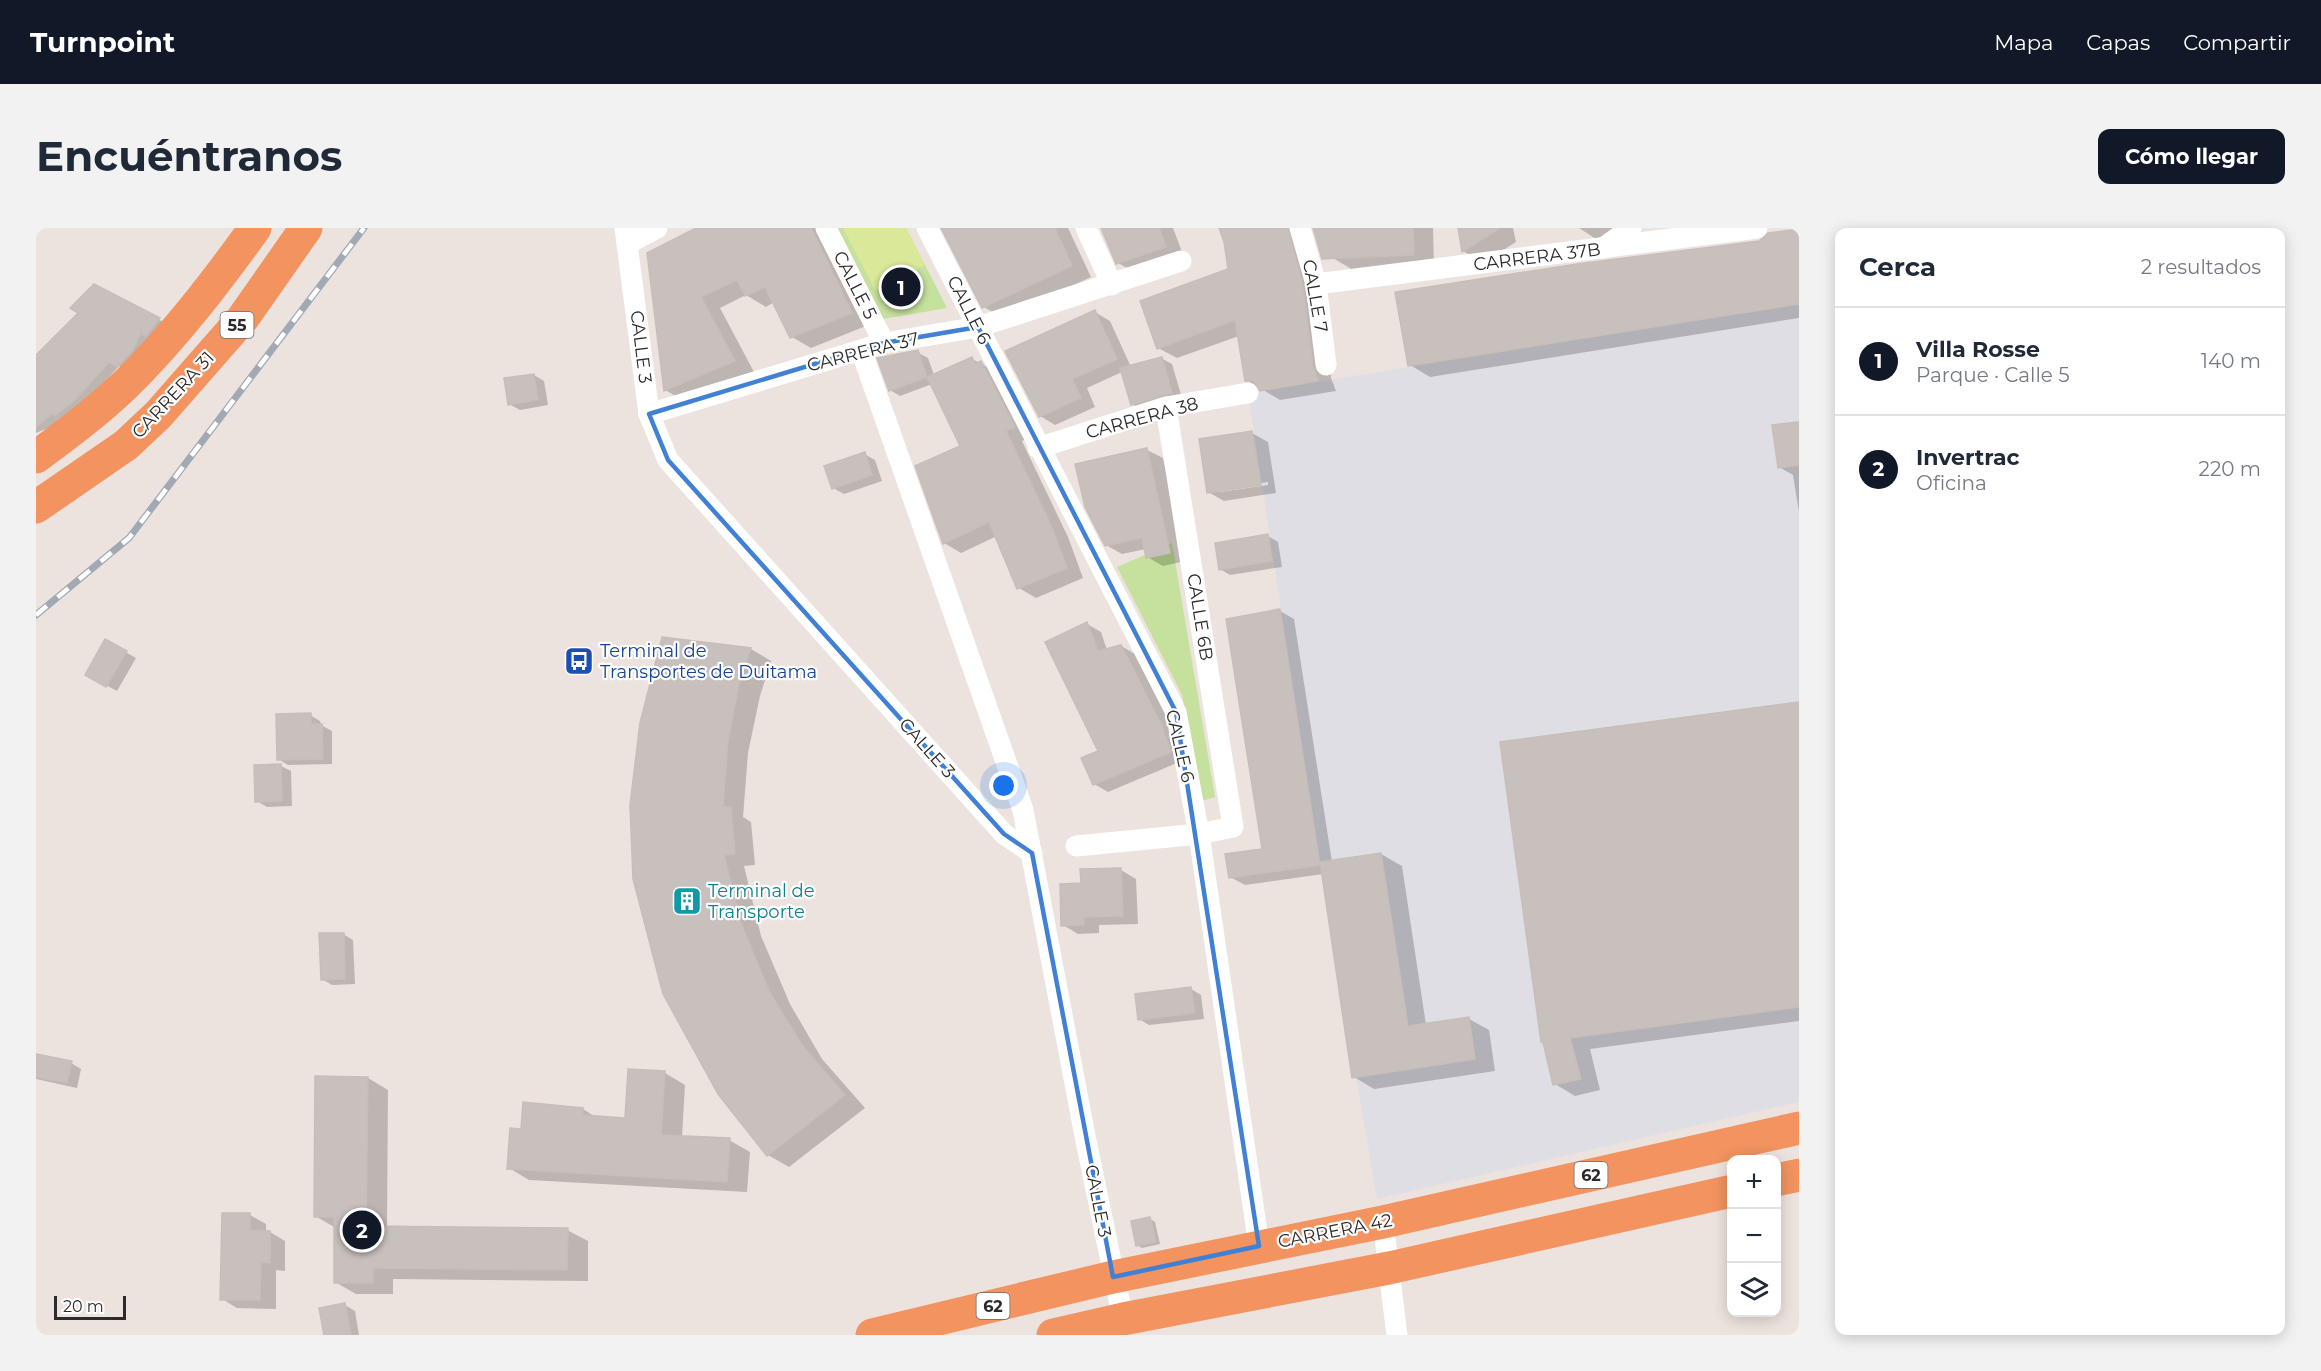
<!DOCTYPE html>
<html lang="es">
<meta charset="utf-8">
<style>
:root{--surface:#fff;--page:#f2f2f3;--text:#1f2937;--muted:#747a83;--line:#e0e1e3;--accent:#111827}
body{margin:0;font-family:Montserrat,sans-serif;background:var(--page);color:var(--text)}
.controls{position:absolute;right:18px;bottom:18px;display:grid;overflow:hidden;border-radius:12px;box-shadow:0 3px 15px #0003}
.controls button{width:54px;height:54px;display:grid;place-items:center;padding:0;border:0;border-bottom:2px solid var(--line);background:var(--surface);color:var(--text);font:30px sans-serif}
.scale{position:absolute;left:18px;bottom:15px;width:72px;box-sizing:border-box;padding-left:6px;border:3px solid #2b2b2b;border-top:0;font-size:16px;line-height:21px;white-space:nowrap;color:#2b2b2b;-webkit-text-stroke:4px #fff;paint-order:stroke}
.you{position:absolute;left:968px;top:558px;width:21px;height:21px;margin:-15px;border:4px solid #fff;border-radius:50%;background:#1a73e8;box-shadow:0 0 0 9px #1a73e833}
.badge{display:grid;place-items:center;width:39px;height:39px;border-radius:50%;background:var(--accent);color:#fff;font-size:20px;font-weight:700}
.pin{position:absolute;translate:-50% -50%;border:3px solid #fff;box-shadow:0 2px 6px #0006}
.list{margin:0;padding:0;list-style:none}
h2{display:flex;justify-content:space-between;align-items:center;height:78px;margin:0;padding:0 24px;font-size:26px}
h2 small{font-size:20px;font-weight:400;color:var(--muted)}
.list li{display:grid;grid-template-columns:39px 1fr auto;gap:18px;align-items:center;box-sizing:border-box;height:108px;padding:0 24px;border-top:2px solid var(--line)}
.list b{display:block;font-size:22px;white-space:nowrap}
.list p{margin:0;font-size:20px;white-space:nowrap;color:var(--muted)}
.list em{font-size:20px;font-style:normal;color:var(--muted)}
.icon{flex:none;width:33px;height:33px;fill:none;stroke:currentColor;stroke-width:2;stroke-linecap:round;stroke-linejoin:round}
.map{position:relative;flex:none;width:1763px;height:1107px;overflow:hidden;border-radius:12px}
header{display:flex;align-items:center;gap:36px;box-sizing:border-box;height:84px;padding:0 30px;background:var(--accent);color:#fff}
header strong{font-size:28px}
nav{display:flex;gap:33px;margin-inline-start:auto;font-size:21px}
.intro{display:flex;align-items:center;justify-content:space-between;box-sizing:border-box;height:144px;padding:0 36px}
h1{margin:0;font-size:42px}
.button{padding:15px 27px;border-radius:12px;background:var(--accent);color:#fff;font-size:21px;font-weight:700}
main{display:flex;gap:36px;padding:0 36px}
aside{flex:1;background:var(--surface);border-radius:12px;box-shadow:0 3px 15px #0003}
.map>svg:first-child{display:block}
.industrial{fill:#dfdee5}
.green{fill:#c5e19d}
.pitch{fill:#dae899}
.shadow{fill:#0003;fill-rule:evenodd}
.building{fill:#c8c0bd;stroke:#c8beb8;stroke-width:1.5}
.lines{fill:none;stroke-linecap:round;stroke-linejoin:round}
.minor{stroke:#fff;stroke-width:21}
.trunk{stroke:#f29360;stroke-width:33}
.rail-casing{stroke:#a1a9b5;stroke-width:7}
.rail{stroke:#fff;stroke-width:4.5;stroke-dasharray:14;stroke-linecap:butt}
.marked{fill:none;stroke:#4081d5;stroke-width:4.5;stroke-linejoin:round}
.labels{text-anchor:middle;stroke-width:4.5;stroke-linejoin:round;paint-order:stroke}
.shield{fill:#fff;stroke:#6b6b6b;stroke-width:1.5}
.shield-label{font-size:16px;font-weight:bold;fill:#2b2b2b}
.street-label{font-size:18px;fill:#2b2b2b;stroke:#fff}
.transit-label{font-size:18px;fill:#164399;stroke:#fff;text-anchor:start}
.culture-label{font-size:18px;fill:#0d838f;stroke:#fff;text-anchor:start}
</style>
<header>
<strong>Turnpoint</strong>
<nav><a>Mapa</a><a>Capas</a><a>Compartir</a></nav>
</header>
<div class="intro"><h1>Encuéntranos</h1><a class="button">Cómo llegar</a></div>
<main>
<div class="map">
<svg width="1763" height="1107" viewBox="0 0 1763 1107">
<rect width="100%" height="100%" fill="#ede3de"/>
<path class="industrial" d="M 1763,76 L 1763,874 L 1341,971 L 1284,637 L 1212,165 Z"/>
<g class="green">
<path d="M 800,0 L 870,0 L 911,80 L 847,91 Z"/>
<path d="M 1136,315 L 1179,569 L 1166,573 L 1146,467 L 1081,339 Z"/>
</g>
<path class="pitch" d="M 807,0 L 870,0 L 889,37 L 839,62 Z"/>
<g class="shadow">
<path d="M 663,0 L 788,0 L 835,96 L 775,120 L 756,109 L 738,74 L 730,79 L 710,67 L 684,80 L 718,144 L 649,173 L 629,162 Z"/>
<path d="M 907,0 L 1032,0 L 1055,49 L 967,90 L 948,79 Z"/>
<path d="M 1067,0 L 1137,0 L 1148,29 L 1100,45 L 1082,35 Z"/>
<path d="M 1185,0 L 1266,0 L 1286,70 L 1295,150 L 1300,163 L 1244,172 L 1210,152 L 1203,108 L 1141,130 L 1122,120 L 1194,42 L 1190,13 Z"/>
<path d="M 1289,0 L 1397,0 L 1398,38 L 1317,42 L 1297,30 Z"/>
<path d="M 1423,0 L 1477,0 L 1480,14 L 1447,35 L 1427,23 Z"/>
<path d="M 1543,0 L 1587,0 L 1563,13 Z"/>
<path d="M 1763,2 L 1763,90 L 1394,149 L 1374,137 L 1723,14 Z"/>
<path d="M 59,58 L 133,97 L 91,143 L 83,138 L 50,175 L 17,198 L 0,205 L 0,129 L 44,85 Z"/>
<path d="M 1059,84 L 1074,93 L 1095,139 L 1125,130 L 1136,136 L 1146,170 L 1106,182 L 1096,176 L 1086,144 L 1051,160 L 1059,179 L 1019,197 L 1004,188 Z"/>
<path d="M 881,124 L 892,130 L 898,147 L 936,131 L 963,145 L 996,209 L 986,213 L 1032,309 L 1047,350 L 1000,370 L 983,360 L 961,308 L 925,325 L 908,315 L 926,218 L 896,156 L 864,168 L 854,162 Z"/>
<path d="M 498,147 L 508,153 L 512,177 L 484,182 L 473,176 Z"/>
<path d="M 1763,195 L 1763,284 L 1757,247 L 1743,239 Z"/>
<path d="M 1216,205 L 1232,214 L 1240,265 L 1188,273 L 1172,264 ZM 1232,254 L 1232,257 L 1184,264 L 1184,261 Z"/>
<path d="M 1111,222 L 1127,230 L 1149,333 L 1127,338 L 1111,329 L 1110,321 L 1086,326 L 1070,317 Z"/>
<path d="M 828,226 L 839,232 L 846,253 L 808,266 L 797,260 Z"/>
<path d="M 1232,308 L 1242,314 L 1246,339 L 1194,347 L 1184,341 Z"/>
<path d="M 1244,383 L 1258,391 L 1296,634 L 1345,626 L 1366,638 L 1390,797 L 1433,791 L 1453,802 L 1459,843 L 1338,861 L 1318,849 L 1287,646 L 1209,657 L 1194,649 L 1227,622 Z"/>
<path d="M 1051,396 L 1065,404 L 1071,422 L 1085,418 L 1099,426 L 1139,506 L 1148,532 L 1072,564 L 1058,556 L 1064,524 Z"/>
<path d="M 627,410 L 715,421 L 735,433 L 724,468 L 712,525 L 707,589 L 715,594 L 719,637 L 708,638 L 725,708 L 754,776 L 786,831 L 829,880 L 753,939 L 732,927 L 684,865 Z"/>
<path d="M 70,413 L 100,430 L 81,463 L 51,447 Z"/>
<path d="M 1763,475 L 1763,793 L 1554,821 L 1564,862 L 1539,868 L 1519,856 L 1509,815 Z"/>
<path d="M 274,487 L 284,493 L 285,497 L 296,503 L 296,536 L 252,537 L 242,531 Z"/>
<path d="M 245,538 L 255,543 L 256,578 L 231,579 L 221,573 Z"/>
<path d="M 1085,642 L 1100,651 L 1102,696 L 1063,697 L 1063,705 L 1042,706 L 1027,697 Z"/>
<path d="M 307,706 L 317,712 L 319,756 L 296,757 L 286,751 Z"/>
<path d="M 1155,761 L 1165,767 L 1168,791 L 1113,797 L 1103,791 Z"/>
<path d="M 0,828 L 35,835 L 45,841 L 41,860 L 0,851 Z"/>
<path d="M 629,845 L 649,857 L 646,909 L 693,912 L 714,924 L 711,964 L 493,952 L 473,940 L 487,903 L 547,881 L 561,890 L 591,891 Z"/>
<path d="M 332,850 L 352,862 L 351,999 L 531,1002 L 552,1013 L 552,1053 L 357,1051 L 357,1066 L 320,1066 L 299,1054 L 300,1000 L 279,988 Z"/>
<path d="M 187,986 L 214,987 L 230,996 L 230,1004 L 234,1004 L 249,1013 L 249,1043 L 240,1042 L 240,1081 L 201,1080 L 186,1071 Z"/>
<path d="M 1114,991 L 1119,994 L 1124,1016 L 1106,1020 L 1101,1017 Z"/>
<path d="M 309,1077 L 319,1083 L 323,1107 L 289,1107 Z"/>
</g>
<g class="building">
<path d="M 660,0 L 775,0 L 816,85 L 754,110 L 729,59 L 709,68 L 701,52 L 665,69 L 699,133 L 628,163 L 611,25 Z"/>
<path d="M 905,0 L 1019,0 L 1036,38 L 946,80 Z"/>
<path d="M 1065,0 L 1123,0 L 1130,19 L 1080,36 Z"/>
<path d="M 1183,0 L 1252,0 L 1267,59 L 1277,139 L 1282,153 L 1224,163 L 1217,153 L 1209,153 L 1199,92 L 1121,121 L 1104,73 L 1192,41 L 1188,14 Z"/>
<path d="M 1277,0 L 1377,0 L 1378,27 L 1286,31 Z"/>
<path d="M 1422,0 L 1464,0 L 1426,24 Z"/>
<path d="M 1763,1 L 1763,76 L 1372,138 L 1359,64 L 1541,36 L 1723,13 L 1732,5 Z"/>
<path d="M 58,56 L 124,90 L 109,109 L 105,105 L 96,123 L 81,139 L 73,134 L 41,170 L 19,188 L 17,185 L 0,199 L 0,127 L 42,85 L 34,80 Z"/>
<path d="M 1059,82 L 1081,131 L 1036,151 L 1045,170 L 1003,189 L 969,123 Z"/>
<path d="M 882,122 L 891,149 L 853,163 L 841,130 Z"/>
<path d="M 936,129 L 939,136 L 945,133 L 979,199 L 970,203 L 1015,297 L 1031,340 L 981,361 L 953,294 L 907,316 L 879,238 L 924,218 L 891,149 Z"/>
<path d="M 1126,129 L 1136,165 L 1095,177 L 1084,140 Z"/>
<path d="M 498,146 L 502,172 L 472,177 L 468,150 Z"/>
<path d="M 1763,194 L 1763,237 L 1742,240 L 1736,197 Z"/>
<path d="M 1216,203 L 1225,257 L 1171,265 L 1163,211 Z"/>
<path d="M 1111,220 L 1134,325 L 1110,330 L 1106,310 L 1069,318 L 1049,279 L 1039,236 Z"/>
<path d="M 829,224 L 836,247 L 796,261 L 788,238 Z"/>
<path d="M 1232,306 L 1236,333 L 1183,342 L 1179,315 Z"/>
<path d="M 1244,381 L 1284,637 L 1193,650 L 1189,626 L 1226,621 L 1190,391 Z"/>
<path d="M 1051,394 L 1062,423 L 1085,417 L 1125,496 L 1135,524 L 1057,557 L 1045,530 L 1062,523 L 1009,414 Z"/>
<path d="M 626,409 L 715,420 L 703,456 L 692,513 L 687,578 L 695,580 L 699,626 L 688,627 L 705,695 L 733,763 L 766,817 L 809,867 L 731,928 L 682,866 L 627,766 L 597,651 L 594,577 L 604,495 Z"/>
<path d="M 69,411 L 91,423 L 70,459 L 49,447 Z"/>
<path d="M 1763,474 L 1763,779 L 1534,810 L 1545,851 L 1517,857 L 1507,814 L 1505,814 L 1464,514 Z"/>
<path d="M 275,485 L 275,496 L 286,496 L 287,531 L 241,532 L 240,486 Z"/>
<path d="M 245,536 L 246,573 L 219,574 L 218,537 Z"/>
<path d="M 1345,625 L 1372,798 L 1433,789 L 1439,831 L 1316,850 L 1284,634 Z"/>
<path d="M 1085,640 L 1087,688 L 1048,689 L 1048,697 L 1025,698 L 1024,656 L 1045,655 L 1044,641 Z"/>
<path d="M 283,705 L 308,705 L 309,751 L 285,752 Z"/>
<path d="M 1155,759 L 1159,785 L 1102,792 L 1099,766 Z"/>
<path d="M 0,826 L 36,833 L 31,855 L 0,849 Z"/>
<path d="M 592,841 L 629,843 L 625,907 L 694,910 L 691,954 L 471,941 L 474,900 L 485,901 L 487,874 L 547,880 L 547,887 L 589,890 Z"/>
<path d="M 279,848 L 332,849 L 330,998 L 532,1000 L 531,1042 L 337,1040 L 337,1055 L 298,1055 L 298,989 L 278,989 Z"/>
<path d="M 186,985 L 214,985 L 214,1002 L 234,1003 L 234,1035 L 225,1034 L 224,1072 L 184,1072 Z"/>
<path d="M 1114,989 L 1120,1014 L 1100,1018 L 1095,993 Z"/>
<path d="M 309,1075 L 315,1107 L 288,1107 L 283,1080 Z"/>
</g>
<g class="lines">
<g class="minor">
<path d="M 589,0 L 613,186 L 632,232 L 968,606 L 996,625"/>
<path d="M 790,0 L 848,115"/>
<path d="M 891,0 L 1140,484 L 1163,606 L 1223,1018"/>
<path d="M 1050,0 L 1076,57"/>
<path d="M 1264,0 L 1280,56 L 1290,137"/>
<path d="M 591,16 L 621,0"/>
<path d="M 1567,20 L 1595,0"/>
<path d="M 1280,56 L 1721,0"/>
<path d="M 825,122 L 987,582 L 1049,908 L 1087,1091"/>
<path d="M 613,186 L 848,115 L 942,99 L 1145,33"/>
<path d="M 1002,220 L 1130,179 L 1212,165"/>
<path d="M 1040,618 L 1163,606 L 1197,599 L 1130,179"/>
<path d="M 1347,994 L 1361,1107"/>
</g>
<g class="trunk">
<path d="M 0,229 C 31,206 62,183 90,156 C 138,109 180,54 219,0"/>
<path d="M 0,279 L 90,217 L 122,187 L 207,90 L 270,0"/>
<path d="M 1740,952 L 1763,947"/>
<path d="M 836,1107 L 1077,1049 L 1347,994 L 1763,900"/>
<path d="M 1017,1107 L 1087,1091 L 1353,1040 L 1696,963"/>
</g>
<g class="rail-casing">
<path id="rail" d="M 0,387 L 93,310 L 328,0"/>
</g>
<use href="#rail" class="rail"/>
</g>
<path class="marked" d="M 942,99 L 1140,484 L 1223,1018 L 1077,1049 L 996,625 L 968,606 L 632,232 L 613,186 L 848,115 Z"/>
<defs>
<g id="bus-square" transform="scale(1.5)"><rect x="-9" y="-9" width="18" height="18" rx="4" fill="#1a4fb4" stroke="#fff"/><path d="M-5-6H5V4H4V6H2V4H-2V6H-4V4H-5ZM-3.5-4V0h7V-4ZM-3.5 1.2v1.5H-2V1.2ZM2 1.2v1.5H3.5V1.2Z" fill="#fff"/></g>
<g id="building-square" transform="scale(1.5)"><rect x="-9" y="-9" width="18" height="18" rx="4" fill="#0f9aa8" stroke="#fff"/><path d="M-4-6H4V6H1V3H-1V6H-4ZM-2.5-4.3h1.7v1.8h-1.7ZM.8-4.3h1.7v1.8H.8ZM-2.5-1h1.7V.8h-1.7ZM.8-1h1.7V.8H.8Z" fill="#fff"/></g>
</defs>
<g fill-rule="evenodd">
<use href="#bus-square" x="543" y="433"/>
<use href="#building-square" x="651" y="673"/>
</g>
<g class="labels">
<g class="shield">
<rect x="184.5" y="84" width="33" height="26" rx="4.5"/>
<rect x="1538.5" y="934" width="33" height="26" rx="4.5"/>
<rect x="940.5" y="1065" width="33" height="26" rx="4.5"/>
</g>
<g class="shield-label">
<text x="201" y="103">55</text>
<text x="1555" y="953">62</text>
<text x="957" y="1084">62</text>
</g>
<g class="street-label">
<text transform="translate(1501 29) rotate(-7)" y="6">CARRERA 37B</text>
<text transform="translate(819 57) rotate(63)" y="6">CALLE 5</text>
<text transform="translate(1279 68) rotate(80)" y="6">CALLE 7</text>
<text transform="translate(933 82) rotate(63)" y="6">CALLE 6</text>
<text transform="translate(605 119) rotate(83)" y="6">CALLE 3</text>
<text transform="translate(827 124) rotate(-14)" y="6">CARRERA 37</text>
<text transform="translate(137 167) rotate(-47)" y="6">CARRERA 31</text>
<text transform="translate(1106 190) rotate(-15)" y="6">CARRERA 38</text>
<text transform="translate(1164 389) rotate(81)" y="6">CALLE 6B</text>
<text transform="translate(1144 518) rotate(77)" y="6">CALLE 6</text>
<text transform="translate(891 520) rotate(48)" y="6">CALLE 3</text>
<text transform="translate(1062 973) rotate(79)" y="6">CALLE 3</text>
<text transform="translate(1299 1003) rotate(-11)" y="6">CARRERA 42</text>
</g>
<g class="transit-label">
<text x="564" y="429">Terminal de<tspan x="564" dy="21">Transportes de Duitama</tspan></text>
</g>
<g class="culture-label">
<text x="672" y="669">Terminal de<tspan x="672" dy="21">Transporte</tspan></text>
</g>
</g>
</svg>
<div class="controls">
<button>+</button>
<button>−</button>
<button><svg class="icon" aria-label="layers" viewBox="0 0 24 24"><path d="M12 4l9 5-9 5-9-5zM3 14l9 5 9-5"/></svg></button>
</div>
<div class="scale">20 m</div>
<div class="you"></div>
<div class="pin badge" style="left:865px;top:59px">1</div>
<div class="pin badge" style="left:326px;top:1002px">2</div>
</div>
<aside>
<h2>Cerca<small>2 resultados</small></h2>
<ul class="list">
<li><span class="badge">1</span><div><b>Villa Rosse</b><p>Parque · Calle 5</p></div><em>140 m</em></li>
<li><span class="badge">2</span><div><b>Invertrac</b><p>Oficina</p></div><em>220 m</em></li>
</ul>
</aside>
</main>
